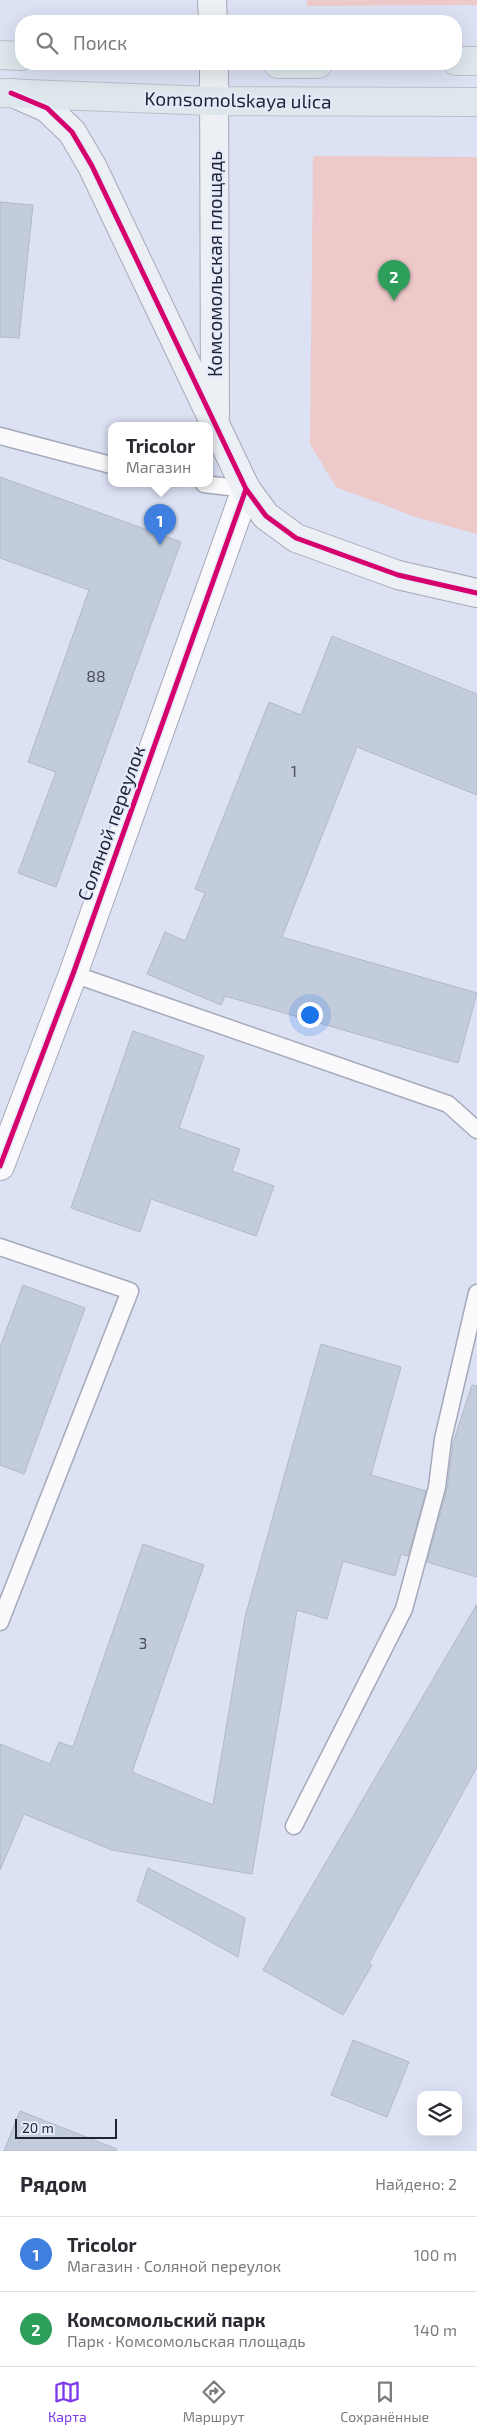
<!DOCTYPE html>
<html lang="ru">
<meta charset="utf-8">
<style>
:root{--surface:#fff;--page:#f7f7f7;--text:#2b2b33;--muted:#7c7c81;--line:#e1e1e2;--accent:#7c3aed}
body{margin:0;font-family:"Exo 2",sans-serif;background:var(--page);color:var(--text)}
.controls{position:absolute;right:15px;bottom:15px;display:grid;overflow:hidden;border-radius:10px;box-shadow:0 5px 20px #0002}
.controls button{width:45px;height:45px;display:grid;place-items:center;padding:0;border:0;border-bottom:1px solid var(--line);background:var(--surface);color:var(--text);font:25px sans-serif}
.scale{position:absolute;left:15px;bottom:12px;width:102px;box-sizing:border-box;padding-left:5px;border:2px solid #1f2332;border-top:0;font-size:14px;line-height:18px;white-space:nowrap;color:#1f2332;-webkit-text-stroke:4px #e4eafb;paint-order:stroke}
.you{position:absolute;left:309px;top:1014px;width:18px;height:18px;margin:-12px;border:4px solid #fff;border-radius:50%;background:#1a73e8;box-shadow:0 0 0 8px #1a73e833}
.badge{display:grid;place-items:center;width:32px;height:32px;border-radius:50%;background:var(--accent);color:#fff;font-size:16px;font-weight:700}
.pin{position:absolute;translate:-50% -41px;filter:drop-shadow(0 1px 2px #0008)}
.pin::after{content:'';position:absolute;top:26px;width:18px;height:15px;background:inherit;clip-path:polygon(0 0,100% 0,50% 100%)}
.popup{position:absolute;left:108px;top:422px;width:105px;height:65px;box-sizing:border-box;display:grid;place-content:center;border-radius:10px;background:var(--surface);filter:drop-shadow(0 1px 4px #0005);font-size:16px;white-space:nowrap;color:var(--muted)}
.popup b{font-size:19px;color:var(--text)}
.popup::after{content:'';position:absolute;left:50%;top:100%;margin-left:-10px;border:10px solid transparent;border-top-color:var(--surface)}
.list{margin:0;padding:0;list-style:none}
h2{display:flex;justify-content:space-between;align-items:center;height:65px;margin:0;padding:0 20px;font-size:21px}
h2 small{font-size:16px;font-weight:400;color:var(--muted)}
.list li{display:grid;grid-template-columns:32px 1fr auto;gap:15px;align-items:center;box-sizing:border-box;height:75px;padding:0 20px;border-top:1px solid var(--line)}
.list b{display:block;font-size:19px;white-space:nowrap}
.list p{margin:0;font-size:16px;white-space:nowrap;color:var(--muted)}
.list em{font-size:16px;font-style:normal;color:var(--muted)}
.icon{flex:none;width:28px;height:28px;fill:none;stroke:currentColor;stroke-width:2;stroke-linecap:round;stroke-linejoin:round}
.map{position:relative;flex:none;width:477px;height:2151px;overflow:hidden}
.search{position:absolute;background:var(--surface);box-shadow:0 5px 20px #0002;left:15px;right:15px;top:15px;height:55px;display:flex;align-items:center;gap:12px;box-sizing:border-box;padding:0 18px;border-radius:20px;color:var(--muted);font-size:19px}
.sheet{height:215px;background:var(--surface)}
nav{display:flex;justify-content:space-around;align-items:center;box-sizing:border-box;height:70px;border-top:1px solid var(--line);background:var(--surface);font-size:14px;color:var(--muted)}
nav a{display:grid;justify-items:center;gap:2px}
nav .on{color:var(--accent)}
.map>svg:first-child{display:block}
.green{fill:#edc9ca}
.building{fill:#c3ccdb;stroke:#b1b9c9}
.lines{fill:none;stroke-linecap:round;stroke-linejoin:round}
.lane-casing{stroke:#a5a9b9;stroke-width:19}
.street-casing{stroke:#a5a9b9;stroke-width:30}
.secondary-casing{stroke:#a5a9b9;stroke-width:30}
.primary-casing{stroke:#bdc0ca;stroke-width:30}
.lane{stroke:#fafafd;stroke-width:16}
.street{stroke:#fafafd;stroke-width:28}
.secondary{stroke:#ecf0f4;stroke-width:28}
.primary{stroke:#dee7ec;stroke-width:28}
.cycleway-casing{stroke:#e4eafb;stroke-width:8}
.cycleway{stroke:#d6006c;stroke-width:5}
.labels{text-anchor:middle;stroke-width:4;stroke-linejoin:round;paint-order:stroke}
.number-label{font-size:16px;fill:#4a4f5e}
.street-label{font-size:19px;fill:#1f2332;stroke:#e4eafb}
</style>
<div class="map">
<svg width="477" height="2151" viewBox="0 0 477 2151">
<rect width="100%" height="100%" fill="#dce1f4"/>
<g class="green">
<path d="M 307,0 L 477,0 L 477,5 L 307,6 Z"/>
<path d="M 313,156 L 477,157 L 477,534 L 416,517 L 336,487 L 310,444 Z"/>
</g>
<g class="building">
<path d="M 0,202 L 33,205 L 19,338 L 0,337 Z"/>
<path d="M 0,477 L 181,542 L 56,887 L 18,873 L 56,772 L 28,762 L 89,590 L 0,558 Z"/>
<path d="M 332,636 L 477,694 L 477,795 L 357,747 L 282,937 L 477,993 L 458,1063 L 225,996 L 221,1005 L 147,974 L 165,932 L 185,941 L 205,893 L 195,889 L 269,702 L 301,715 Z"/>
<path d="M 133,1031 L 204,1056 L 179,1128 L 240,1149 L 232,1171 L 274,1186 L 256,1236 L 151,1199 L 140,1232 L 71,1208 Z"/>
<path d="M 23,1285 L 85,1308 L 24,1474 L 0,1465 L 0,1347 Z"/>
<path d="M 321,1344 L 401,1367 L 371,1475 L 426,1491 L 408,1556 L 401,1554 L 395,1576 L 343,1561 L 327,1619 L 297,1610 L 252,1874 L 112,1850 L 24,1814 L 0,1870 L 0,1744 L 50,1764 L 59,1742 L 73,1747 L 143,1544 L 204,1565 L 132,1772 L 213,1805 L 245,1617 Z"/>
<path d="M 472,1385 L 477,1386 L 477,1577 L 427,1562 L 447,1489 L 453,1443 Z"/>
<path d="M 477,1604 L 477,1767 L 369,1963 L 372,1965 L 343,2015 L 263,1970 Z"/>
<path d="M 148,1868 L 245,1918 L 238,1957 L 137,1901 Z"/>
<path d="M 353,2040 L 409,2062 L 387,2117 L 331,2095 Z"/>
<path d="M 20,2111 L 117,2149 L 116,2151 L 4,2151 Z"/>
</g>
<g class="lines">
<g class="lane-casing">
<g id="lane">
<path d="M 0,436 L 111,465"/>
<path d="M 204,484 L 246,489"/>
<path d="M 73,974 L 448,1104 L 477,1130"/>
<path d="M 0,1247 L 130,1291 L 0,1622"/>
<path d="M 294,1826 L 404,1609 L 437,1487 L 443,1439 L 477,1293"/>
</g>
</g>
<g class="street-casing">
<path id="street" d="M 0,1166 L 73,974 L 246,489"/>
</g>
<g class="secondary-casing">
<g id="secondary">
<path d="M 212,0 L 213,21"/>
<path d="M 214,64 L 215,415"/>
<path d="M 13,93 L 47,108 L 72,132 L 92,166 L 246,489 L 266,516 L 296,538 L 398,575 L 477,593"/>
</g>
</g>
<g class="primary-casing">
<g id="primary">
<path d="M 0,55 L 21,56"/>
<path d="M 456,61 L 477,61"/>
<path d="M 278,64 L 318,64"/>
<path d="M 0,93 L 214,101 L 477,102"/>
</g>
</g>
<use href="#lane" class="lane"/>
<use href="#street" class="street"/>
<use href="#secondary" class="secondary"/>
<use href="#primary" class="primary"/>
<g class="cycleway-casing">
<g id="cycleway">
<path d="M 11,93 L 47,108 L 72,132 L 92,166 L 246,489 L 266,516 L 296,538 L 398,575 L 477,593"/>
<path d="M 0,1166 L 73,974 L 246,489"/>
</g>
</g>
<use href="#cycleway" class="cycleway"/>
</g>
<g class="labels">
<g class="number-label">
<text x="96" y="682">88</text>
<text x="294" y="777">1</text>
<text x="143" y="1649">3</text>
</g>
<g class="street-label">
<text transform="translate(238 100) rotate(1)" y="7">Komsomolskaya ulica</text>
<text transform="translate(215 264) rotate(-90)" y="7">Комсомольская площадь</text>
<text transform="translate(111 823) rotate(-70)" y="7">Соляной переулок</text>
</g>
</g>
</svg>
<div class="controls">
<button><svg class="icon" aria-label="layers" viewBox="0 0 24 24"><path d="M12 4l9 5-9 5-9-5zM3 14l9 5 9-5"/></svg></button>
</div>
<div class="scale">20 m</div>
<div class="you"></div>
<div class="pin badge" style="left:160px;top:545px;background:#3f7fe0">1</div>
<div class="popup"><b>Tricolor</b>Магазин</div>
<div class="pin badge" style="left:394px;top:301px;background:#2e9e5b">2</div>
<div class="search"><svg class="icon" aria-label="search" viewBox="0 0 24 24"><circle cx="10" cy="10" r="6"/><path d="M15 15l6 6"/></svg>Поиск</div>
</div>
<section class="sheet">
<h2>Рядом<small>Найдено: 2</small></h2>
<ul class="list">
<li><span class="badge" style="background:#3f7fe0">1</span><div><b>Tricolor</b><p>Магазин · Соляной переулок</p></div><em>100 m</em></li>
<li><span class="badge" style="background:#2e9e5b">2</span><div><b>Комсомольский парк</b><p>Парк · Комсомольская площадь</p></div><em>140 m</em></li>
</ul>
</section>
<nav>
<a class="on"><svg class="icon" aria-label="map" viewBox="0 0 24 24"><path d="M3 6l6-2 6 2 6-2v14l-6 2-6-2-6 2zM9 4v14M15 6v14"/></svg>Карта</a>
<a><svg class="icon" aria-label="directions" viewBox="0 0 24 24"><path d="M12 3l9 9-9 9-9-9zM9 14v-3h6M13 9l2 2-2 2"/></svg>Маршрут</a>
<a><svg class="icon" aria-label="saved" viewBox="0 0 24 24"><path d="M7 4h10v16l-5-4-5 4z"/></svg>Сохранённые</a>
</nav>
